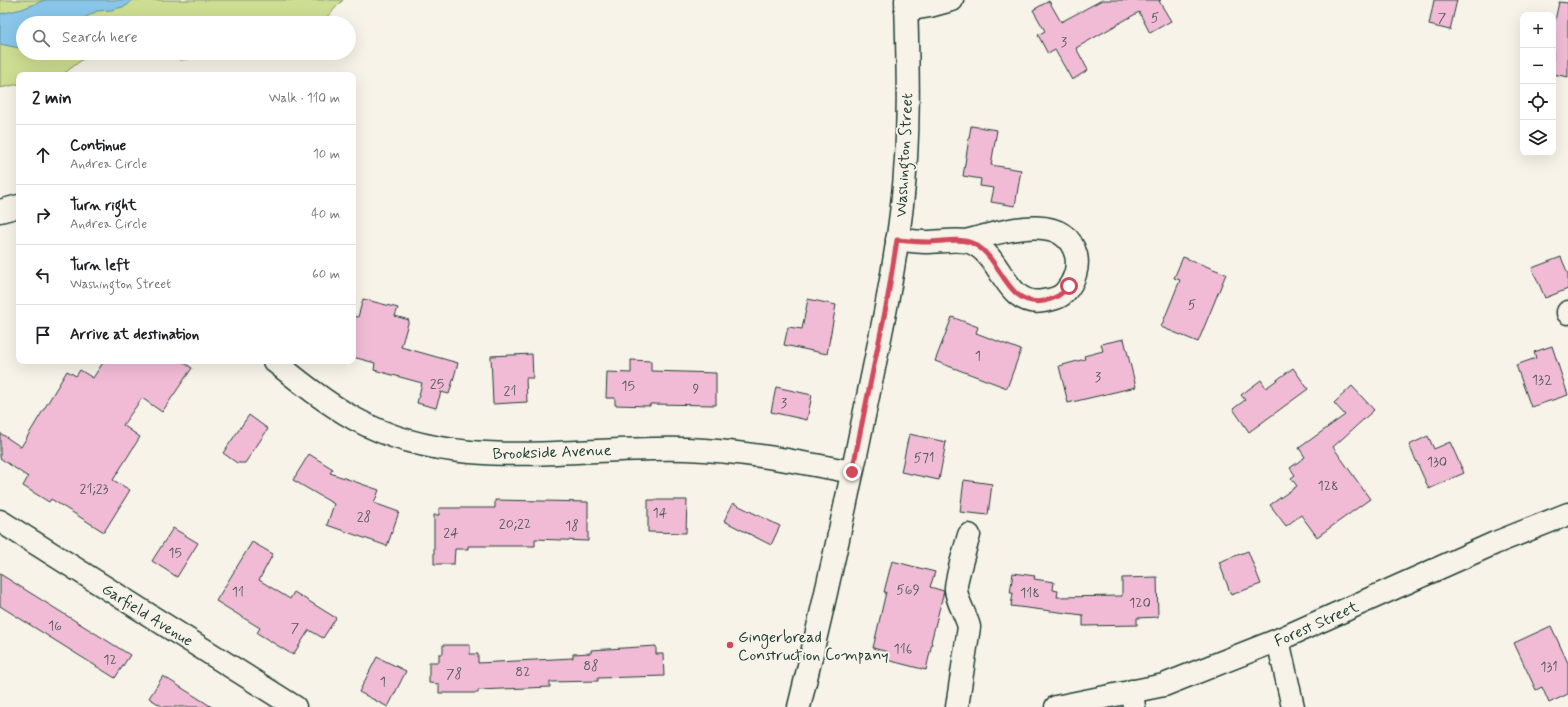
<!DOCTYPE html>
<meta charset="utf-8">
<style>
:root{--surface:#fff;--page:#f2f2f2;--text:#202124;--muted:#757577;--line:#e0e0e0}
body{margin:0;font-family:Mynerve,sans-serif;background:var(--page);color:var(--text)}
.controls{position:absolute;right:12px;top:12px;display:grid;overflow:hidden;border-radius:8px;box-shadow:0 4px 16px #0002}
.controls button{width:36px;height:36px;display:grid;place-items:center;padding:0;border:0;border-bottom:1px solid var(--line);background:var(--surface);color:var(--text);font:20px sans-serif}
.stop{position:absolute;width:12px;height:12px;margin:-9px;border:3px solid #d1495b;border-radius:50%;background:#fff}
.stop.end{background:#d1495b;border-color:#fff;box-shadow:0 1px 4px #0008}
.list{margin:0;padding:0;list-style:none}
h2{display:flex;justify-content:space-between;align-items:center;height:52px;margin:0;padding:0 16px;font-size:17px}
h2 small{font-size:13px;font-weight:400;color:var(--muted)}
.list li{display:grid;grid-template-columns:26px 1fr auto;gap:12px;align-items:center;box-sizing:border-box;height:60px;padding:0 16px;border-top:1px solid var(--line)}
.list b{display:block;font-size:15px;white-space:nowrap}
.list p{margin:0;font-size:13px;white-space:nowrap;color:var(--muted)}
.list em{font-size:13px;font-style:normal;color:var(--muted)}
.icon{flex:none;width:22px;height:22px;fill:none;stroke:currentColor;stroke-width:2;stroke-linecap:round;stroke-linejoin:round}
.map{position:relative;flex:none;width:1568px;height:707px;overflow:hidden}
.search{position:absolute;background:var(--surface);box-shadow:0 4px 16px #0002;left:16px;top:16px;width:340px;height:44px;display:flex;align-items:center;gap:10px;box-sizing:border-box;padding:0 14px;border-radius:22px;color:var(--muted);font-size:15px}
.panel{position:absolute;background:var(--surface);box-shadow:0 4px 16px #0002;left:16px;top:72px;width:340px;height:292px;border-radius:8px}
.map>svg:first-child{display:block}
.green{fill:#cddd91;stroke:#768d62}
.water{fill:#89c6e9;stroke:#5f8fa1}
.building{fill:#f1bbd6;stroke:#1f3d34}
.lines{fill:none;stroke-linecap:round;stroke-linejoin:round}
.minor-casing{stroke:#1f3d34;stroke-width:25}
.major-casing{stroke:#1f3d34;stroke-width:25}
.minor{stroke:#f7f3e8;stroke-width:22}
.major{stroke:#f7f3e8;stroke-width:22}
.route{stroke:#d1495b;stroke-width:5}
.poi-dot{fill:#d1495b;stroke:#f7f3e8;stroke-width:1.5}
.labels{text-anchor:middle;stroke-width:4;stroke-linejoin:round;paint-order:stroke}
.number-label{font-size:14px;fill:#545c5c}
.street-label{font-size:16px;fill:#1f3d34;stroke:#f7f3e8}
.poi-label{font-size:16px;fill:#1f3d34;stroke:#f7f3e8;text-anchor:start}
</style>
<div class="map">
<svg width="1568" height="707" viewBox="0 0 1568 707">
<rect width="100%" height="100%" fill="#f7f3e8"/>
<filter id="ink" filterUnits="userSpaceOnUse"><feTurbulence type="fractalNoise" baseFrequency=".025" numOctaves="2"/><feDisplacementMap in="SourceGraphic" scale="8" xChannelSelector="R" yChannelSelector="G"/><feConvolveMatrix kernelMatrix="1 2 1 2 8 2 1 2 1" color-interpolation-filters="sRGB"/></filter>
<g filter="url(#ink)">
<g class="green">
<path d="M 0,0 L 343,0 L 321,23 L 23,23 L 23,53 L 91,53 L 62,75 L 19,75 L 19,84 L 0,88 Z"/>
<path d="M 168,53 L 226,53 L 181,60 Z"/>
</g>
<path class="water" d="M 45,0 L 133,0 L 126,6 L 111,10 L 97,11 L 75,23 L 23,23 L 23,47 L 19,48 L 0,44 L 0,14 L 22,9 Z"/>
<g class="building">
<path d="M 1102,0 L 1161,0 L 1159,1 L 1171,21 L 1150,33 L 1139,12 L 1076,48 L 1088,70 L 1072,80 L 1055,50 L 1048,54 L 1038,35 L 1045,31 L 1033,10 L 1049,1 L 1061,22 Z"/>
<path d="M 1434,0 L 1457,0 L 1450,30 L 1429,25 Z"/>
<path d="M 1559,2 L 1568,3 L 1568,77 L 1553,74 L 1553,30 Z"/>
<path d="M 971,126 L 997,130 L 991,165 L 1021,170 L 1015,206 L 991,202 L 994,188 L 980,186 L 981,179 L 963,176 Z"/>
<path d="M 1183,257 L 1226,274 L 1198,342 L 1161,327 L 1180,280 L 1174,278 Z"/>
<path d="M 1561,257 L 1568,274 L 1568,289 L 1545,298 L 1532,268 Z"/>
<path d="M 363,299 L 398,308 L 395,316 L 409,320 L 401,347 L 458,363 L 449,394 L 441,392 L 436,408 L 417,403 L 422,383 L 374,370 L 375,363 L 353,357 L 353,316 L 358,317 Z"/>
<path d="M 808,299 L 836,305 L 827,354 L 784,345 L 788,327 L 802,329 Z"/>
<path d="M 952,317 L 978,327 L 976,333 L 1021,350 L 1007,388 L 935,361 Z"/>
<path d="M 1124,339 L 1136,387 L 1068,403 L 1059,366 L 1085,359 L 1084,356 L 1103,351 L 1101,344 Z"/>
<path d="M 1552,346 L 1568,395 L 1531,407 L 1516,365 L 1536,358 L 1534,352 Z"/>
<path d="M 532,354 L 533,378 L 526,378 L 527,402 L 493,404 L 491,356 Z"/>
<path d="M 631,360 L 651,361 L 651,371 L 716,373 L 716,405 L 650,404 L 650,406 L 615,405 L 615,398 L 606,398 L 607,372 L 631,373 Z"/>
<path d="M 104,361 L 181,361 L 192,368 L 162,412 L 142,398 L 123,425 L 140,437 L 113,480 L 130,490 L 104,532 L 51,499 L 49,502 L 23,486 L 28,477 L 0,458 L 0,433 L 21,447 L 67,371 L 76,376 L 80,370 L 93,378 Z"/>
<path d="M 1293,368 L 1308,389 L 1249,432 L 1233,409 L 1245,400 L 1241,395 L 1261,380 L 1266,388 Z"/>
<path d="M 1352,386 L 1374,410 L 1333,447 L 1370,499 L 1317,537 L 1301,515 L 1286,526 L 1270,505 L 1297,486 L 1291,478 L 1295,475 L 1290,468 L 1305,457 L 1299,448 L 1345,415 L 1334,403 Z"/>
<path d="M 776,387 L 812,395 L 807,420 L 771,412 Z"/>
<path d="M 249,415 L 268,429 L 245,463 L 237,463 L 223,453 Z"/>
<path d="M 909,434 L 946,442 L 939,480 L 901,472 Z"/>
<path d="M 1428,436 L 1434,449 L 1450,442 L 1464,473 L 1429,489 L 1409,445 Z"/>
<path d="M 309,454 L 333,469 L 330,473 L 379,490 L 374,503 L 399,512 L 387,546 L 327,525 L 334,504 L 293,480 Z"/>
<path d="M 964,480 L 992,484 L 988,515 L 960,512 Z"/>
<path d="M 495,500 L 588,502 L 588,541 L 535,539 L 535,546 L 468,546 L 468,549 L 455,549 L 454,564 L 434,564 L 434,515 L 439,515 L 439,508 L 495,508 Z"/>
<path d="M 648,500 L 687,500 L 686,533 L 648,532 Z"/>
<path d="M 733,503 L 780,526 L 771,545 L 724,521 Z"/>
<path d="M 173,528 L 198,543 L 177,577 L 152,561 Z"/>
<path d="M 252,542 L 273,554 L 259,580 L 290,599 L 294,592 L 336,618 L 323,638 L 309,630 L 293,655 L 257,633 L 260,628 L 216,601 Z"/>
<path d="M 1248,551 L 1261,584 L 1231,595 L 1219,562 Z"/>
<path d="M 892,561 L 935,572 L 930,587 L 944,591 L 931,642 L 932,643 L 926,670 L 887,660 L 888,652 L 873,648 L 886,592 L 884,592 Z"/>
<path d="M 1013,573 L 1035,576 L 1034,579 L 1054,582 L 1053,590 L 1058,591 L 1057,597 L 1122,596 L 1122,578 L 1157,577 L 1158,617 L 1137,618 L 1137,625 L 1083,626 L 1083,615 L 1011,606 L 1013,593 L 1010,593 Z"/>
<path d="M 0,574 L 130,655 L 115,678 L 0,606 Z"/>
<path d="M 1551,626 L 1568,663 L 1568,694 L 1549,703 L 1542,687 L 1536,690 L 1514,643 Z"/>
<path d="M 443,645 L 470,645 L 470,654 L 478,654 L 478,663 L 573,658 L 573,654 L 591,653 L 591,650 L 656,646 L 656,654 L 663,654 L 664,676 L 598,678 L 598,681 L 550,682 L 550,687 L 478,690 L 478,693 L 439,693 L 439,684 L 429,683 L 429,662 L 439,662 L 439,654 L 443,654 Z"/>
<path d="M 377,657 L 406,671 L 388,707 L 359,692 Z"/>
<path d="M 163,676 L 212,707 L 163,707 L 149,698 Z"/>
</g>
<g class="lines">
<g class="minor-casing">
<g id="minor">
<path d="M 906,10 L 930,6 L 952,0"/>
<path d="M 0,211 L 19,206"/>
<path d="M 897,240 C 907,240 917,242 927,242 C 941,242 960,238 972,243 C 1002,256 1006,308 1043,301 C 1051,300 1060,298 1065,292 C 1074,282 1079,268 1076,255 C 1064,208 996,234 965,241"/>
<path d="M 1568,312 L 1568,313"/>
<path d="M 274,361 C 300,382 326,403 355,419 C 458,476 576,445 687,449 C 743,451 798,462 852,472"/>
<path d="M 0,521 L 295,707"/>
<path d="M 1278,640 L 1293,707"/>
<path d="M 1132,691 L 1134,707"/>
<path d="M 957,707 L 969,627 C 966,614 957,603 956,589 C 955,581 966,546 969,535"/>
</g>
</g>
<g class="major-casing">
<g id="major">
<path d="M 799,707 C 823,609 845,510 865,411 C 879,343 894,275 902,205 C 910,137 908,68 906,0"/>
<path d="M 1056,707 L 1164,685 L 1278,640 L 1495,543 L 1568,514"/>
</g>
</g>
<use href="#minor" class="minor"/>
<use href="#major" class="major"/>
</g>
</g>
<g class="lines" filter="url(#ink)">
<path class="route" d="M 852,472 L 887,302 L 897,240 C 907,241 918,242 928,242 C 942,242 961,237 974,244 C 1002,258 1006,308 1044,301 C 1055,299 1062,295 1069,286"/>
</g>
<circle class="poi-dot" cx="730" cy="645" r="4"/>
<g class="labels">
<g class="number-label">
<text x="1155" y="22">5</text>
<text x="1442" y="22">7</text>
<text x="1064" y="46">3</text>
<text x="1192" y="309">5</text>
<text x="978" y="360">1</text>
<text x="1098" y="381">3</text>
<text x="1542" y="384">132</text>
<text x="437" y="388">25</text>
<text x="628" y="390">15</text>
<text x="696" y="393">9</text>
<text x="510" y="395">21</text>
<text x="784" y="407">3</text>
<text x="924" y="462">571</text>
<text x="1437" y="466">130</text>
<text x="1328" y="490">128</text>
<text x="94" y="493">21;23</text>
<text x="660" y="517">14</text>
<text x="364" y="521">28</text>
<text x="515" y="528">20;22</text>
<text x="572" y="530">18</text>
<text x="451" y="537">24</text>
<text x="175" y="557">15</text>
<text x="908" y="594">569</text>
<text x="238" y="596">11</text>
<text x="1030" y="597">118</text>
<text x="1140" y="607">120</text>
<text x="55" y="630">16</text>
<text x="295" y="632">7</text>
<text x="903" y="653">116</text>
<text x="110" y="664">12</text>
<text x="591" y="670">88</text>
<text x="1549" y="671">131</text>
<text x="523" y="676">82</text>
<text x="454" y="678">78</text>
<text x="383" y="686">1</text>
</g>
<g class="street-label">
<text transform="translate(903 155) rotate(-87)" y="6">Washington Street</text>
<text transform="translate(552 451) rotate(-2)" y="6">Brookside Avenue</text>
<text transform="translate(148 614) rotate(32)" y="6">Garfield Avenue</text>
<text transform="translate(1316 623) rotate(-24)" y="6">Forest Street</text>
</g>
<g class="poi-label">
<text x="738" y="642">Gingerbread<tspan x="738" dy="18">Construction Company</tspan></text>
</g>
</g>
</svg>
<div class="controls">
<button>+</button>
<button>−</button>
<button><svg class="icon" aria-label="locate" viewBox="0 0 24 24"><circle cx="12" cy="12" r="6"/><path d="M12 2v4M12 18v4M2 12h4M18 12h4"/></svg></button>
<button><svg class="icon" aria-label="layers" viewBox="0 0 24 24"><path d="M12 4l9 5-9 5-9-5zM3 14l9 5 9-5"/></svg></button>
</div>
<div class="stop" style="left:1069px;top:286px"></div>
<div class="stop end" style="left:852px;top:472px"></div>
<div class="search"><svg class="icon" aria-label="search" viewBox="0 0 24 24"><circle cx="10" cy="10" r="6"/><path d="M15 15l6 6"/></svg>Search here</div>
<section class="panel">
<h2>2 min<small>Walk · 110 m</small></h2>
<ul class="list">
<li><svg class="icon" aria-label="ahead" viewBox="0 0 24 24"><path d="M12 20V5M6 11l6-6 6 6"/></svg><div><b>Continue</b><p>Andrea Circle</p></div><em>10 m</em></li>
<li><svg class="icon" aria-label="right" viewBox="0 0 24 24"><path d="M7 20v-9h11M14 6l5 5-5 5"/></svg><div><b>Turn right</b><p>Andrea Circle</p></div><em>40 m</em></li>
<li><svg class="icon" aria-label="left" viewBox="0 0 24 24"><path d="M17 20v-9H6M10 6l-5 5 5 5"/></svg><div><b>Turn left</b><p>Washington Street</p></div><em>60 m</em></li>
<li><svg class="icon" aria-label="arrive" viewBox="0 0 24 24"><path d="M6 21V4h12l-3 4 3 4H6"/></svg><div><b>Arrive at destination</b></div></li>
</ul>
</section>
</div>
